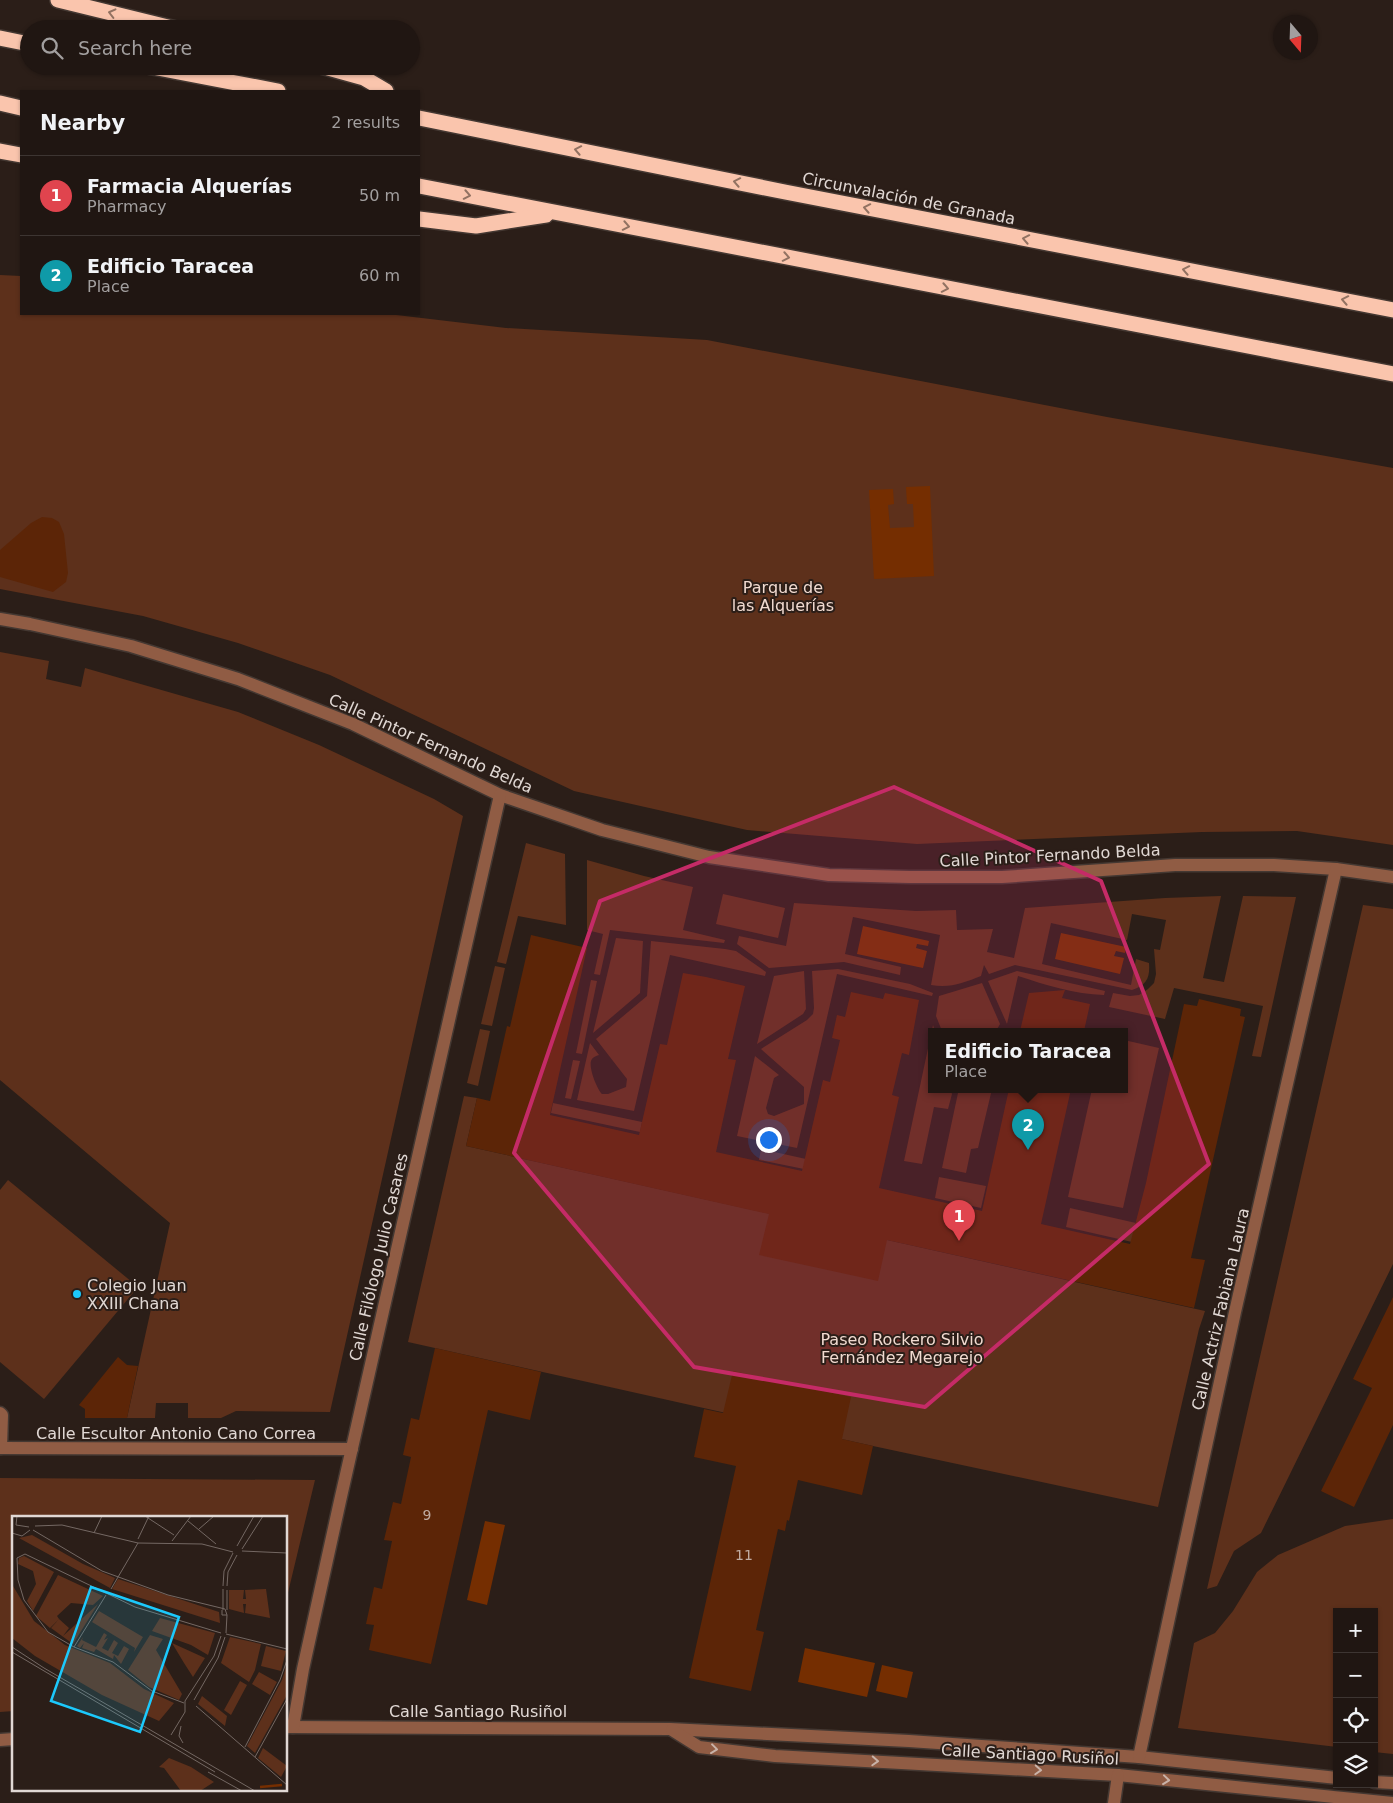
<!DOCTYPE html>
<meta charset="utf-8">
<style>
:root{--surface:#201612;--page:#281f1b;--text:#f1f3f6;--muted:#a29f9f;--line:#3d3532;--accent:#db2777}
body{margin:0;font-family:"DejaVu Sans",sans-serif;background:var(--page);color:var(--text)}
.controls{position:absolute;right:15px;bottom:15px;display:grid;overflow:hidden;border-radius:0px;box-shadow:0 1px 4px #0004}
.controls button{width:45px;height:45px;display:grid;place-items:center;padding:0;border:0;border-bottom:1px solid var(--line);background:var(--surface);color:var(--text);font:25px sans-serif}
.compass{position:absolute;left:1273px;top:15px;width:45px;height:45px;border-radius:50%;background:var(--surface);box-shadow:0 1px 4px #0004;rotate:161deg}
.you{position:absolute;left:768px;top:1139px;width:18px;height:18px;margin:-12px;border:4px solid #fff;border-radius:50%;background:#1a73e8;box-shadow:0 0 0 8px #1a73e833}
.badge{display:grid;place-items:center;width:32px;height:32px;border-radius:50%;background:var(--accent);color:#fff;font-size:16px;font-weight:700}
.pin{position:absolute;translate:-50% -41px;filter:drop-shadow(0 1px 2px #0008)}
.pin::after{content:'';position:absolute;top:26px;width:18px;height:15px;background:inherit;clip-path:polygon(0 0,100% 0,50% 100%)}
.popup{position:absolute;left:928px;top:1028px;width:200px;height:65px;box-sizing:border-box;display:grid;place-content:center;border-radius:0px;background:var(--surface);filter:drop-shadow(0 1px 4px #0005);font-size:16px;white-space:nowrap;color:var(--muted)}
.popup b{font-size:19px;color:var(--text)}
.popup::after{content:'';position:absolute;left:50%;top:100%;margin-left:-10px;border:10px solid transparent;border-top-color:var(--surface)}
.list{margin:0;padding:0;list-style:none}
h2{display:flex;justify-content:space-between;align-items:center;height:65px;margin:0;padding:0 20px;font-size:21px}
h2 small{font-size:16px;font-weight:400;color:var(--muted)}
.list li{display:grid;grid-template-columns:32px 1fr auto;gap:15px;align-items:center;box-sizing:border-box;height:80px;padding:0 20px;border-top:1px solid var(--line)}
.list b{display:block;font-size:19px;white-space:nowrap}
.list p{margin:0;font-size:16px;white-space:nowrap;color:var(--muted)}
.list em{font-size:16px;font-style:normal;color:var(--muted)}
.icon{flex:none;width:28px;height:28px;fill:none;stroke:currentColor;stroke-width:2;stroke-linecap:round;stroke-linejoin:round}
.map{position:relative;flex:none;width:1393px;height:1803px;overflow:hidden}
.search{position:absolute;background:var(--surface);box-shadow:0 1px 4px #0004;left:20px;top:20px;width:400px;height:55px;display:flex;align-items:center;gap:12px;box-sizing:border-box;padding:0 18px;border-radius:28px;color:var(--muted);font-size:19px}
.panel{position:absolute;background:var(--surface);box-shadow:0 1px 4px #0004;left:20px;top:90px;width:400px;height:225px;border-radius:0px}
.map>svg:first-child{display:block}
.green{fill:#5d301b}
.water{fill:#752e01}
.building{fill:#5c2507}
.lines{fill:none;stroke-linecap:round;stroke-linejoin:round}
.minor-casing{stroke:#443832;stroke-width:15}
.highway-casing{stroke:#443832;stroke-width:18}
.minor{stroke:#905c44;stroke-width:12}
.highway{stroke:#fac5ad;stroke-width:15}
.oneway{stroke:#927262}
.oneway2{stroke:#c9b3a9}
.marked{fill:#c52b67;fill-opacity:0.2;stroke:#c52b67;stroke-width:4;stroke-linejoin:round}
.poi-dot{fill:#1cc9fc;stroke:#2b1e18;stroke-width:2}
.labels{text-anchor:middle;stroke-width:4;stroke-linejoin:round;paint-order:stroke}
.number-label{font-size:14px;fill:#c0aba1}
.street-label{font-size:16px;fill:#e1d8d4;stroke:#2b1e18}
.park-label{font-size:16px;fill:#f1dad0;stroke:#2b1e18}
.poi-label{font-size:16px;fill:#e1d8d4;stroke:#2b1e18;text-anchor:start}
.inset-river{fill:none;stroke:#752e01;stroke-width:2.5}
.inset-road{fill:none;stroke:#746863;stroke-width:1}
.view{fill:#1cc9fc;fill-opacity:0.15;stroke:#1cc9fc;stroke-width:2.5}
.inset-edge{fill:none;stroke:#e1d8d4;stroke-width:2.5}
</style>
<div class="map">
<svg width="1393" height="1803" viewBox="0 0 1393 1803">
<rect width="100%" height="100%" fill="#2b1e18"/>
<g class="green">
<path d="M 0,275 L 21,276 L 21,314 L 388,314 L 506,328 L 707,340 L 1107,417 L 1393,468 L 1393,845 L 1297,831 L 1202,832 L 917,844 L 747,830 L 574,791 L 330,675 L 238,643 L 143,616 L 0,589 Z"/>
<path d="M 0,652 L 49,661 L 46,679 L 81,687 L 85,668 L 238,712 L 319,745 L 434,799 L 463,816 L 330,1412 L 236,1411 L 221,1418 L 188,1418 L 188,1403 L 156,1403 L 155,1418 L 127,1418 L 170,1223 L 0,1080 Z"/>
<path d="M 526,843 L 565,854 L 566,925 L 518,916 L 506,964 L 497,962 Z"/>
<path d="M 587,860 L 644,876 L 693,887 L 683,930 L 725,940 L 724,943 L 610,930 L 600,975 L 594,974 L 603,934 L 587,930 Z"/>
<path d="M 723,894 L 785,908 L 778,938 L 716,924 Z"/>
<path d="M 1221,896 L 1203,978 L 1224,982 L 1243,896 L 1296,897 L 1261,1057 L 1252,1056 L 1263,1006 L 1174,988 L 1165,1019 L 1109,1007 L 1113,993 L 1130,996 L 1139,995 L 1148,989 L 1154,983 L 1156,974 L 1154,949 L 1160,950 L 1166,920 L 1132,914 L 1127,940 L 1051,923 L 1042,964 L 1131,985 L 1136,959 L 1149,963 C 1150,978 1147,985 1132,990 L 1015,965 L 989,974 L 984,965 L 981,976 C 963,983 951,988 931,985 L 940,935 L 853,917 L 845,954 L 901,967 L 900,975 L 844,962 L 769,968 L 737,944 L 739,936 L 786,946 L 794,903 L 916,911 L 956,910 L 957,930 L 993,929 L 987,952 L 1014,958 L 1025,908 L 1165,898 Z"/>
<path d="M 1363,905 L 1393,909 L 1393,1264 L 1261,1533 L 1234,1551 L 1217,1586 L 1207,1589 Z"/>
<path d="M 616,938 L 643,941 L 640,993 L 593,1033 Z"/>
<path d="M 651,941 L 725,949 L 736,951 L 766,972 L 765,976 L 670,955 L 634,1111 L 577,1100 L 590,1043 L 599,1055 C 596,1056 593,1057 592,1059 C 587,1065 597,1089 602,1094 L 608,1094 L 626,1087 L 627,1079 L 596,1039 L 647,996 Z"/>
<path d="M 495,966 L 505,968 L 492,1026 L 481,1024 Z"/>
<path d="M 838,969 L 910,984 L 933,993 L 932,996 L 837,974 L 797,1148 L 737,1136 L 755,1056 L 779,1075 L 774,1078 L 766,1108 L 768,1114 L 774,1116 L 804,1104 L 804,1087 L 761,1049 L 807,1020 L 813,1014 L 814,1008 L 812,971 Z"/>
<path d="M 804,971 L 806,1009 L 803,1014 L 757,1044 L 774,976 Z"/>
<path d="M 1017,971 L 1105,991 L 1104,995 C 1074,994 1046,985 1018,976 L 1007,1024 L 988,981 Z"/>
<path d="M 591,980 L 597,981 L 582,1054 L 576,1053 Z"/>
<path d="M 982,983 L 1000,1024 L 996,1031 L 942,1031 L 936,1016 L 939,996 Z"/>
<path d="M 933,1025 L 935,1031 L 932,1031 L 932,1089 L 950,1089 L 952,1094 L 948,1109 L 934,1107 L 922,1164 L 904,1161 Z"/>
<path d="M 480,1029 L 490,1031 L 478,1086 L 467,1083 Z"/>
<path d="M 1124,1040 L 1159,1048 L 1123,1208 L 1068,1197 L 1092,1089 L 1124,1089 Z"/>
<path d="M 573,1060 L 580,1061 L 571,1099 L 565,1098 Z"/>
<path d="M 971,1089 L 992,1089 L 978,1148 L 971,1149 L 966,1173 L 942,1168 L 958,1093 Z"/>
<path d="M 464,1096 L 477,1098 L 466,1146 L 1205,1311 L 1199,1329 L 1158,1507 L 873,1446 L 408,1342 Z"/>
<path d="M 553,1103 L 642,1122 L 640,1132 L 551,1113 Z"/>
<path d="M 761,1149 L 806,1159 L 804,1169 L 759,1160 Z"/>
<path d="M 939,1177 L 986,1186 L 981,1208 L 935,1198 Z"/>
<path d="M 8,1180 L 138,1287 L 44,1399 L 0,1362 L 0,1190 Z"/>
<path d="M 1070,1208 L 1136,1223 L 1132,1242 L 1066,1227 Z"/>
<path d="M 0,1478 L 315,1480 L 286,1601 L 286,1517 L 14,1517 L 14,1711 L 0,1712 Z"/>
<path d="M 1393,1519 L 1393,1754 L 1374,1752 L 1374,1612 L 1337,1612 L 1337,1747 L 1178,1728 L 1194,1643 L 1215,1633 L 1233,1611 L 1257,1572 L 1278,1555 L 1345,1526 Z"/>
</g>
<g class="water">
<path d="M 930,486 L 934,576 L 874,579 L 869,490 L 893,489 L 894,504 L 888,505 L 890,528 L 914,527 L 913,504 L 907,504 L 906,487 Z"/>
<path d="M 863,926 L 929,941 L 928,946 L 917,944 L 916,948 L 927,951 L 923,968 L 857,954 Z"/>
<path d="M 1061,933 L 1126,947 L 1125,953 L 1116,951 L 1114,956 L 1124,958 L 1120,974 L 1055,959 Z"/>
<path d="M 485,1521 L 505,1525 L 487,1605 L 467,1600 Z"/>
<path d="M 805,1648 L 875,1663 L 867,1697 L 798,1682 Z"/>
<path d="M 882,1665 L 913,1672 L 907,1698 L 876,1691 Z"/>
</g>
<g class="building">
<path d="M 42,517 L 52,518 L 59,522 L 64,534 L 68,573 L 66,582 L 53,592 L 0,577 L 0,550 L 31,523 Z"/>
<path d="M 531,935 L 587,948 L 550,1115 L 639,1135 L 660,1044 L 667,1045 L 683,973 L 706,977 L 745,986 L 728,1059 L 736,1060 L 716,1152 L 802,1171 L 823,1080 L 830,1082 L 840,1040 L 832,1038 L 837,1015 L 845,1017 L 851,992 L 883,999 L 885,993 L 919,1000 L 909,1055 L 902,1053 L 892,1095 L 899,1097 L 879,1188 L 982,1211 L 1009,1089 L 1071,1089 L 1041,1224 L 1130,1244 L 1146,1183 L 1184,1004 L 1197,1006 L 1199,999 L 1241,1009 L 1240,1016 L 1245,1017 L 1191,1258 L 1205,1260 L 1194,1308 L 887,1240 L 878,1281 L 759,1255 L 769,1214 L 466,1146 L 477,1098 L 490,1101 L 507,1026 L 510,1027 Z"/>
<path d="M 1065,990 L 1062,998 L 1090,1004 L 1084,1031 L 1020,1031 L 1029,993 Z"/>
<path d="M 1393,1297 L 1393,1425 L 1354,1507 L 1321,1491 L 1372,1388 L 1353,1379 Z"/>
<path d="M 435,1348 L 541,1372 L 530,1420 L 488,1410 L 431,1664 L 369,1650 L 374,1625 L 366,1624 L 374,1587 L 382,1589 L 392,1541 L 384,1540 L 393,1502 L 401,1504 L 411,1457 L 403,1455 L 411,1418 L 419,1420 Z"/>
<path d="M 118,1357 L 127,1365 L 138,1366 L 127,1418 L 85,1418 L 85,1409 L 79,1405 Z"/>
<path d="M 733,1371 L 851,1397 L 842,1439 L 873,1446 L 862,1495 L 798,1480 L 789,1521 L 787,1520 L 785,1531 L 778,1529 L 756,1630 L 764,1632 L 751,1691 L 689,1678 L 736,1466 L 694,1457 L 704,1409 L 723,1413 Z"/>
</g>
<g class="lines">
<g class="minor-casing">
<g id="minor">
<path d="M 0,619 L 30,624 L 131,646 L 238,679 L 353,724 L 500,795 L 602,830 L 709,857 L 829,875 L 910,877 L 1002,877 L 1175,865 L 1274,865 L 1336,869 L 1393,877"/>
<path d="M 0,1413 L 2,1415 L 1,1448"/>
<path d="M 0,1448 L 352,1449"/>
<path d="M 286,1727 L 670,1729 L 909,1741 L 1139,1757 L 1337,1778"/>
<path d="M 293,1727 L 303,1669 L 340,1501 L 500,795"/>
<path d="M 672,1730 L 699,1747 L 775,1756 L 1118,1775 L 1393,1803"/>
<path d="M 0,1740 L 14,1739"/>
<path d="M 1139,1757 L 1235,1312 L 1336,869"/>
<path d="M 1374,1782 L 1393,1783"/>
<path d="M 1114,1803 L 1118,1775"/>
</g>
</g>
<g class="highway-casing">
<g id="highway">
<path d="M 58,0 L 176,29"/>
<path d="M 0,38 L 29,44"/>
<path d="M 147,66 L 278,91"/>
<path d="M 321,66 L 364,78 L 386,91"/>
<path d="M 0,103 L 21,108"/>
<path d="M 419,118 L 785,192 L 1393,310"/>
<path d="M 0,151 L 21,155"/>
<path d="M 419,186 L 1393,374"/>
<path d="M 419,219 L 476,226 L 546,215"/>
</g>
</g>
<use href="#minor" class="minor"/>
<use href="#highway" class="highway"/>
</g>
<defs><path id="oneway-chevron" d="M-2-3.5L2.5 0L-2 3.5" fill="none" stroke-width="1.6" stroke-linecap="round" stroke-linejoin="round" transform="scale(1.25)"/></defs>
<g class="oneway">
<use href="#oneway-chevron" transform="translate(112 13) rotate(-166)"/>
<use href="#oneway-chevron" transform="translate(578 150) rotate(-169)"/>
<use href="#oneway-chevron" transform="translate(737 182) rotate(-169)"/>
<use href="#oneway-chevron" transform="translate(467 195) rotate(11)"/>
<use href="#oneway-chevron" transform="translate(867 208) rotate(-169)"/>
<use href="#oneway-chevron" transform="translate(626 226) rotate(11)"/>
<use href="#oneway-chevron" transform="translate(1026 239) rotate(-169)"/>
<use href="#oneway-chevron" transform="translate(786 257) rotate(11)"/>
<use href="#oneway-chevron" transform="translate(1186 270) rotate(-169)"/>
<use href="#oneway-chevron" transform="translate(945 288) rotate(11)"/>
<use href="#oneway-chevron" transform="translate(1345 300) rotate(-169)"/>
</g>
<g class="oneway2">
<use href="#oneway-chevron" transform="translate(714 1749) rotate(7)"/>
<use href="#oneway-chevron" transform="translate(875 1761) rotate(3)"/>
<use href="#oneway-chevron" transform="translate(1038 1770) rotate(3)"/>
<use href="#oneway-chevron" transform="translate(1166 1780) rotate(6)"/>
</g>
<path class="marked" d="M 894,787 L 1101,881 L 1209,1164 L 925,1407 L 694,1367 L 514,1153 L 600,901 Z"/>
<circle class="poi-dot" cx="77" cy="1294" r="5"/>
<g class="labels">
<g class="number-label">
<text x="427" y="1520">9</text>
<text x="744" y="1560">11</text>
</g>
<g class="street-label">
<text transform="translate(909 198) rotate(11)" y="6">Circunvalación de Granada</text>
<text transform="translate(431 743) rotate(24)" y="6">Calle Pintor Fernando Belda</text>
<text transform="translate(1050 855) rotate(-3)" y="6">Calle Pintor Fernando Belda</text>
<text transform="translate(378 1257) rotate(-77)" y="6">Calle Filólogo Julio Casares</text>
<text transform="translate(1220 1309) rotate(-77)" y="6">Calle Actriz Fabiana Laura</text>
<text x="176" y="1439">Calle Escultor Antonio Cano Correa</text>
<text x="478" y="1717">Calle Santiago Rusiñol</text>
<text transform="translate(1030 1754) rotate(3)" y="6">Calle Santiago Rusiñol</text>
</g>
<g class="park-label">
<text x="783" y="593">Parque de<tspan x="783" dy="18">las Alquerías</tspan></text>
<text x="902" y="1345">Paseo Rockero Silvio<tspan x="902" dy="18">Fernández Megarejo</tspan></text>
</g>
<g class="poi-label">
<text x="87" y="1291">Colegio Juan<tspan x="87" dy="18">XXIII Chana</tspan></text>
</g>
</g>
<g transform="translate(12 1516)">
<rect width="275" height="275" fill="#2b1e18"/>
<path d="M 20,19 L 71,48 L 103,62 L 98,72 L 7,22 ZM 0,33 L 1,70 L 22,105 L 53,129 L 98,147 L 132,173 L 162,187 L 147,205 L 90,179 L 23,140 L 0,122 ZM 12,40 L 42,56 L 21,95 L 15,85 L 24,68 L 21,55 L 6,48 L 7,42 ZM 46,59 L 91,80 L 81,89 L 59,87 L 45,100 L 47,103 L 38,112 L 24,100 ZM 106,63 L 207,96 L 208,107 L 100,73 ZM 254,73 L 258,102 L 233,97 L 234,88 L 231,88 L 232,97 L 217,93 L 217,74 L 232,74 L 231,83 L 234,83 L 233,74 ZM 86,88 L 61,128 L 39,112 L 47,103 L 57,112 L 51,120 ZM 87,95 L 131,121 L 122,136 L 123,132 L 80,106 ZM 148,102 L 203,117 L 196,139 L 179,129 L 140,115 ZM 92,117 L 95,119 L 92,124 L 96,122 L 90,132 L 96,135 L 102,124 L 106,127 L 100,137 L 106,140 L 112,130 L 117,133 L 109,148 L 102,139 L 101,143 L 84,133 L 82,136 L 70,132 L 72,127 L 68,132 L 65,130 L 71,121 L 70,124 L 84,131 ZM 138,119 L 151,123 L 144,134 L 170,178 L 167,184 L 137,171 L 116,154 ZM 218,121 L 249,128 L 243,154 L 237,166 L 209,147 ZM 160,127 L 193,142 L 181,161 L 172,147 ZM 254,130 L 274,135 L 269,155 L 249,150 ZM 275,148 L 275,179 L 243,237 L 235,230 L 270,164 ZM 247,156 L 265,166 L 258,179 L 240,168 ZM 228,165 L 235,169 L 219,199 L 212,194 ZM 190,180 L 215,200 L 213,210 L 186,188 ZM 251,232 L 275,250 L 269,261 L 246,242 ZM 157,242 L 179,251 L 202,266 L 188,275 L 169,275 L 152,252 L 147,251 Z" fill="#5d301b"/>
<path class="inset-river" d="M 248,271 L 270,269"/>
<path class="inset-road" d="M 5,0 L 4,9 L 17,11M 133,0 L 162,19M 176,5 L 204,28M 23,10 L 50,9 L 126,27 L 190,28 L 221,36M 187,13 L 202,0M 21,14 L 90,55 L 156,79 L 213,93 L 215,99 L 210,99 L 210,94M 0,17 L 10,20 L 18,14M 82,17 L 90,0M 126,23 L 137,0M 160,25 L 179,0M 225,30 L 242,0M 230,33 L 251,0M 230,35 L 275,37M 211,70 L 212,55 L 221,37M 215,70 L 216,56 L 225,39M 99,73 L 126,27M 211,94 L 211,73M 215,94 L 215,74M 214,117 L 215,99M 214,118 L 275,133M 0,131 L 32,152 L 243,275M 62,131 L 94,79M 0,136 L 203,256M 182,184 L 206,142 L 213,121M 172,187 L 140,175 L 101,146 L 62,131 L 36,116 L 12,84 L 6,64 L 5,42 L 13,38 L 123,91 L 209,117M 184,190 L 275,269M 169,210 L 167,220 L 171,227M 159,219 L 173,196 L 173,185 L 202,140 L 209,120M 233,231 L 268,164 L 275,144M 243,241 L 275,183M 196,256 L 230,275"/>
<path class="view" d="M 79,71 L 167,101 L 128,216 L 39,185 Z"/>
<rect width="275" height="275" class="inset-edge"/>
</g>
</svg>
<div class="controls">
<button>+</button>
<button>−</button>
<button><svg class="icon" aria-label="locate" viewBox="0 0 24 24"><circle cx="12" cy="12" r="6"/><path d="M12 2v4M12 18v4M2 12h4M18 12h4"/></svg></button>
<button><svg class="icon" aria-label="layers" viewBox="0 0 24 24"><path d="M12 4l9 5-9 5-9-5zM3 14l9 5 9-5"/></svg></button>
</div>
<svg class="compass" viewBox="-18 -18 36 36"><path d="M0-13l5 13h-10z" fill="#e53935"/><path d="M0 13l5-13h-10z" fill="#a29f9f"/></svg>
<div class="you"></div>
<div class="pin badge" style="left:959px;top:1241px;background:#e0444e">1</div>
<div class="pin badge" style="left:1028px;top:1150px;background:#0f9aa8">2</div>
<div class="popup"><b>Edificio Taracea</b>Place</div>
<div class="search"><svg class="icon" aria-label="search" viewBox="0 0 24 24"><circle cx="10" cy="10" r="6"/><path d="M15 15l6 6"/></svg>Search here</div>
<section class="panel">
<h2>Nearby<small>2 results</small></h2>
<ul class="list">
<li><span class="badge" style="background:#e0444e">1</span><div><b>Farmacia Alquerías</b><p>Pharmacy</p></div><em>50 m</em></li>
<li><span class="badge" style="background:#0f9aa8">2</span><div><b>Edificio Taracea</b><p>Place</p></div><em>60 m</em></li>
</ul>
</section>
</div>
